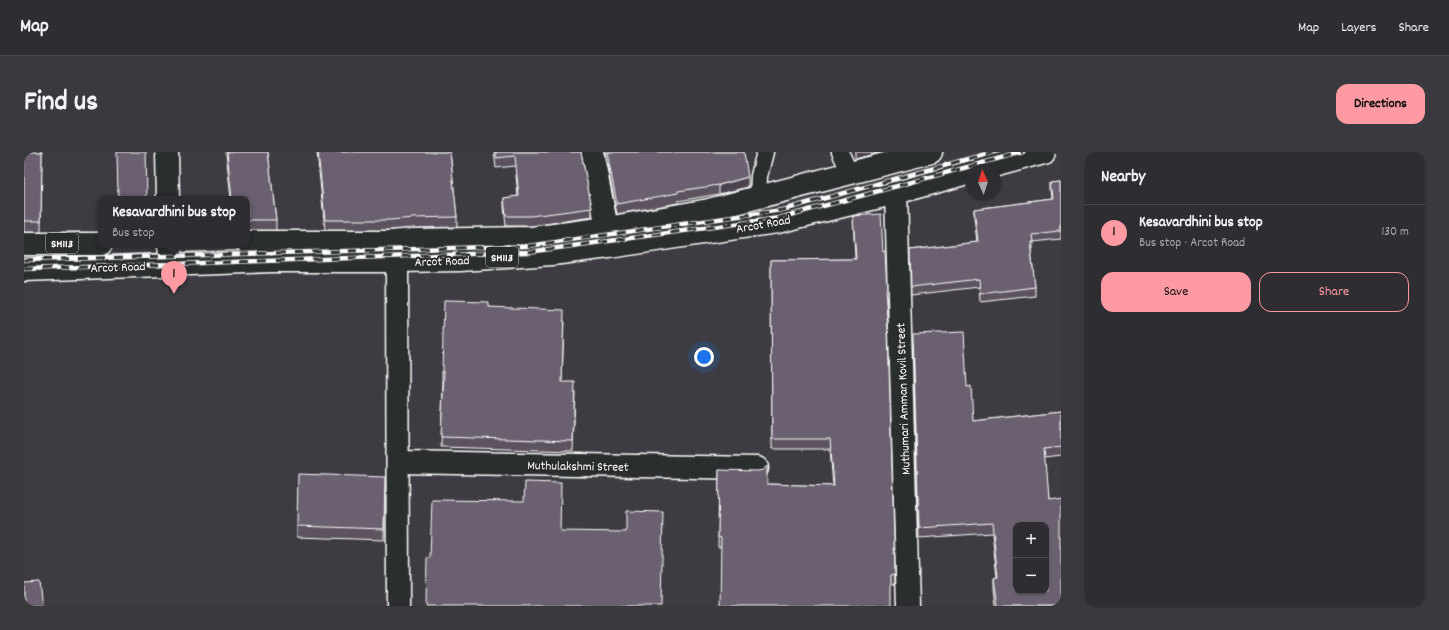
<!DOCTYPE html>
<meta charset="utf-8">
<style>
:root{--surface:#2e2d32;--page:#3a393e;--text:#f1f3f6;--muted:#a7a8ac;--line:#49494d;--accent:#ff9aa2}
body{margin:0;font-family:Dekko,sans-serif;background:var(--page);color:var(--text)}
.controls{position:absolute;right:12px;bottom:12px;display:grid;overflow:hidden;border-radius:8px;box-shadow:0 1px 3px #0004}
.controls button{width:36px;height:36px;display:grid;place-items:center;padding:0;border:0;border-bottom:1px solid var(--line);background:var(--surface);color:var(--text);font:20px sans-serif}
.compass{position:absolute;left:941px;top:12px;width:36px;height:36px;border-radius:50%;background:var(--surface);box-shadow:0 1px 3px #0004;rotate:357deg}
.you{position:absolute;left:680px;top:205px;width:14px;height:14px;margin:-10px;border:3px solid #fff;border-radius:50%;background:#1a73e8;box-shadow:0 0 0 6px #1a73e833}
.badge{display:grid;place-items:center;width:26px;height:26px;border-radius:50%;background:var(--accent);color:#111;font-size:13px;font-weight:700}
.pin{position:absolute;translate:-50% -33px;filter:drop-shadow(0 1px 2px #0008)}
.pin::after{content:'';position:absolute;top:21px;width:14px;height:12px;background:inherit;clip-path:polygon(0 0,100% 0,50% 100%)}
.popup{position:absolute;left:74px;top:44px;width:152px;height:52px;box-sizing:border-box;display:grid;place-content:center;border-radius:8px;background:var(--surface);filter:drop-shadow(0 1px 3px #0005);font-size:13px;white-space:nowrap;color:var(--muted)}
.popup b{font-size:15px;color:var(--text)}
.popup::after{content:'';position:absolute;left:50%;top:100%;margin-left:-8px;border:8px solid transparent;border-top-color:var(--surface)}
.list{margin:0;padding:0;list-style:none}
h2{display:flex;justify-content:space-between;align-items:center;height:52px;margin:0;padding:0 16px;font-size:17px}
h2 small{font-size:13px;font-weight:400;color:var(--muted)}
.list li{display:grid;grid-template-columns:26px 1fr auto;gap:12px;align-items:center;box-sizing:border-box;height:56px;padding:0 16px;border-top:1px solid var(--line)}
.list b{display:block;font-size:15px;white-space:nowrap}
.list p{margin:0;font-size:13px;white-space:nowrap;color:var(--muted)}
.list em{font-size:13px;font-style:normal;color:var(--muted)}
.actions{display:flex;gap:8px;padding:12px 16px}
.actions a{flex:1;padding:9px 0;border:1px solid var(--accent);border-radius:12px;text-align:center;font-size:14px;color:var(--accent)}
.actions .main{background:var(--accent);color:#111}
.map{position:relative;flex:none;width:1037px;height:454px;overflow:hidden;border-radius:12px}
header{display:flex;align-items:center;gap:24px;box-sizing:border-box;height:56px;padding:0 20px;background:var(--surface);border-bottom:1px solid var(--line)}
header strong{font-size:19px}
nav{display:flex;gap:22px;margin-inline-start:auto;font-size:14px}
.intro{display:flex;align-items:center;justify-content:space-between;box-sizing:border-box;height:96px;padding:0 24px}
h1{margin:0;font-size:28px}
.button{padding:10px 18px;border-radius:12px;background:var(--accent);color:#111;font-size:14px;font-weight:700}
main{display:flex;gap:24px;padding:0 24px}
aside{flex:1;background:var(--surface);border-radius:12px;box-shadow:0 1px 3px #0004}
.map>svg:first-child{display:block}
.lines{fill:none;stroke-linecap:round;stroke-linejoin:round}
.service-casing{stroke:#fff;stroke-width:19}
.minor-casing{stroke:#fff;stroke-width:25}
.primary-casing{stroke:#fff;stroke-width:25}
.service{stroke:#2a2d2e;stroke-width:16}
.minor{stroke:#2a2d2e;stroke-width:22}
.primary{stroke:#2a2d2e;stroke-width:22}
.rail-casing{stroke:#fff;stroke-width:4.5}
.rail{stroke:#2a2d2e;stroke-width:3;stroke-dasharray:9;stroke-linecap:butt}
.wall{fill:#5c535f;stroke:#fff}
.shaded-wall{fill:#4b434e;stroke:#fff}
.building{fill:#6b606f;stroke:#fff;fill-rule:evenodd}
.labels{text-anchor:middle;stroke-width:4;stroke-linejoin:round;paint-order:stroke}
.shield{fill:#2a2d2e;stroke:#bfc0c0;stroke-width:1}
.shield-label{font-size:12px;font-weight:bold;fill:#fff}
.street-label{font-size:13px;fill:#fff;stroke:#2a2d2e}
</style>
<header>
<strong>Map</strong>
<nav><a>Map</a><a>Layers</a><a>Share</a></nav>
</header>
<div class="intro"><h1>Find us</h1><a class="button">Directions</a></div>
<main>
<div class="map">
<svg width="1037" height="454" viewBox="0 0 1037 454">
<rect width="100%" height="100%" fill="#3e3c42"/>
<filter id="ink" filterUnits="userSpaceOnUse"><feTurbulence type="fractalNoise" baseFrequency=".025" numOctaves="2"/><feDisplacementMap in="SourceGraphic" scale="8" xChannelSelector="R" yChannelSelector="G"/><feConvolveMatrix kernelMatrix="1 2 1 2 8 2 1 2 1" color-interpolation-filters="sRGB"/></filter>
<g filter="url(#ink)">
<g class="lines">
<g class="service-casing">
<g id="service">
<path d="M 816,0 L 826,21"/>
<path d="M 734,45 L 735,24 L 741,0"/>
</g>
</g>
<g class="minor-casing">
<g id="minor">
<path d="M 143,0 L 144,47"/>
<path d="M 568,0 L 583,76"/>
<path d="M 872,41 L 884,454"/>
<path d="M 145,93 L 147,112"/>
<path d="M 373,109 L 374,454"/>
<path d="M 374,310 L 733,316"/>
</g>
</g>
<g class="primary-casing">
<g id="primary">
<path d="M 955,18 L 1021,0"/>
<path d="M 223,90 L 367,90 L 389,88 L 508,86 L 583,76 L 685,58 L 907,0"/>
<path d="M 0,92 L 77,92"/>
<path d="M 0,118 L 249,109 L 373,109 L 436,108 L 528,102 L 585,95 L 753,70 L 872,41 L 947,20"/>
</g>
</g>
<use href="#service" class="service"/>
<use href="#minor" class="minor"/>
<use href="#primary" class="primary"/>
<g class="rail-casing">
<g id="rail">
<path d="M 0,108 L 504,94 L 758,58 L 969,0"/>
<path d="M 0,117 L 504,100 L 755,66 L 999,0"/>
</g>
</g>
<use href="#rail" class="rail"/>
</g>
<g class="wall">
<path d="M 0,0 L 18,0 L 17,80 L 0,80 Z"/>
<path d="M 202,0 L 244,0 L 252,68 L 252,78 L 223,78 L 223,47 L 207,47 Z"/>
<path d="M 293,0 L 426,0 L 433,65 L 433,75 L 389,76 L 366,78 L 301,78 Z"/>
<path d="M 470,0 L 557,0 L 568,56 L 568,65 L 507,74 L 482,74 L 480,55 L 480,46 L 494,44 L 491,14 L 472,16 Z"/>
<path d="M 581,0 L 720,0 L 724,35 L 695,42 L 654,49 L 654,51 L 593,62 Z"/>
<path d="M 1037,28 L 1037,87 L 1008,90 L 1008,98 L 1007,98 L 1011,135 L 1011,144 L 956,150 L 955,135 L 887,143 L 886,98 L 953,90 L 950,65 L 950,57 L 1029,47 L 1028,37 L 1028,29 Z"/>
<path d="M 829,64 L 859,100 L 863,137 L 863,146 L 862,146 L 871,432 L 867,432 L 697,395 L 694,395 L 695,318 L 743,332 L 809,334 L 806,297 L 748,297 L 747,108 L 831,107 Z"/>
<path d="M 465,155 L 540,168 L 538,230 L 551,240 L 549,299 L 417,295 L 419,229 L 418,229 L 418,220 Z"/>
<path d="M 889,192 L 943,235 L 949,269 L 1037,259 L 1037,305 L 1020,307 L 1024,349 L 1037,454 L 972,454 L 970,436 L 970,426 L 973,425 L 968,381 L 895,386 Z"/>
<path d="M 361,325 L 360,388 L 273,385 L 273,374 Z"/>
</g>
<g class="shaded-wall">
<path d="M 831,0 L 857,0 L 831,7 Z"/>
<path d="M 724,25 L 724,35 L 695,42 L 695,33 Z"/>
</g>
<g class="building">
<path d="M 0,0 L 18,0 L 17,69 L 0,69 Z"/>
<path d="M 93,0 L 122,0 L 123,47 L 94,47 Z"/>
<path d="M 203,0 L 244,0 L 252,68 L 223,68 L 223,47 L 208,47 Z"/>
<path d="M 294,0 L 426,0 L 433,65 L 389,66 L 366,68 L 301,68 Z"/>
<path d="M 472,0 L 557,0 L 568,56 L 507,64 L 482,64 L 480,46 L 495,44 L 491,4 L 472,6 Z"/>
<path d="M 583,0 L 720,0 L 724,25 L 695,33 L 654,39 L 654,41 L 593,52 Z"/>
<path d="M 1037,28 L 1037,79 L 1007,82 L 1008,90 L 1006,90 L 1011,135 L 956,142 L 955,127 L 887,135 L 886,98 L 954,90 L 950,57 L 1030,47 L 1028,29 Z"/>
<path d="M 857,62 L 859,100 L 861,99 L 863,137 L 861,137 L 864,179 L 871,422 L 867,423 L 867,454 L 696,454 L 697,386 L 694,385 L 695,318 L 733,319 L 739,318 L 743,314 L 743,332 L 810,334 L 806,287 L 748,287 L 747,108 L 832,107 L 829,64 Z"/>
<path d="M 420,149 L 465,150 L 465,155 L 540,158 L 538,230 L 551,230 L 549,289 L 417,285 L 420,220 L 418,220 Z"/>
<path d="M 940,180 L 943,235 L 947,234 L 949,269 L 1037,259 L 1037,295 L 1020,297 L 1024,349 L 1037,347 L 1037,454 L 974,454 L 970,426 L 974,425 L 968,371 L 895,376 L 889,182 ZM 992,373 L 1022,373 L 1022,439 L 992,439 Z"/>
<path d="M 274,322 L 361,325 L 360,377 L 273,374 Z"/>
<path d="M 501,330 L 537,331 L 536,379 L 602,380 L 602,359 L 639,360 L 637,454 L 402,454 L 403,406 L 406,406 L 408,348 L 500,349 Z"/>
<path d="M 15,430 L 18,454 L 0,454 L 0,431 Z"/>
</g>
</g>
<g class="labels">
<g class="shield">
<rect x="22" y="81" width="32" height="20" rx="3"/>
<rect x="462" y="95" width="32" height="20" rx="3"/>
</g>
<g class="shield-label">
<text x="38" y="95">SH113</text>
<text x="478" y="109">SH113</text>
</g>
<g class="street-label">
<text transform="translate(739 71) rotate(-10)" y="5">Arcot Road</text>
<text transform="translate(418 108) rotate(-2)" y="5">Arcot Road</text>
<text transform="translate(94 114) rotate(-2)" y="5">Arcot Road</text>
<text transform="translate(878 247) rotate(-92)" y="5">Muthumari Amman Kovil Street</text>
<text transform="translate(554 313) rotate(1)" y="5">Muthulakshmi Street</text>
</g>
</g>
</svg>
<div class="controls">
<button>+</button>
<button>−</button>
</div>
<svg class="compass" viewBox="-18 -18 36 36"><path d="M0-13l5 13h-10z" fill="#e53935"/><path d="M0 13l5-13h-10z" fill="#a7a8ac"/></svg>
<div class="you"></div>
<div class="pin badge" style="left:150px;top:142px">1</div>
<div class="popup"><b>Kesavardhini bus stop</b>Bus stop</div>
</div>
<aside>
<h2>Nearby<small></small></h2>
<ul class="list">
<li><span class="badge">1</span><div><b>Kesavardhini bus stop</b><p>Bus stop · Arcot Road</p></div><em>130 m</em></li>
</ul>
<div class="actions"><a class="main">Save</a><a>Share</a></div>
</aside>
</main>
